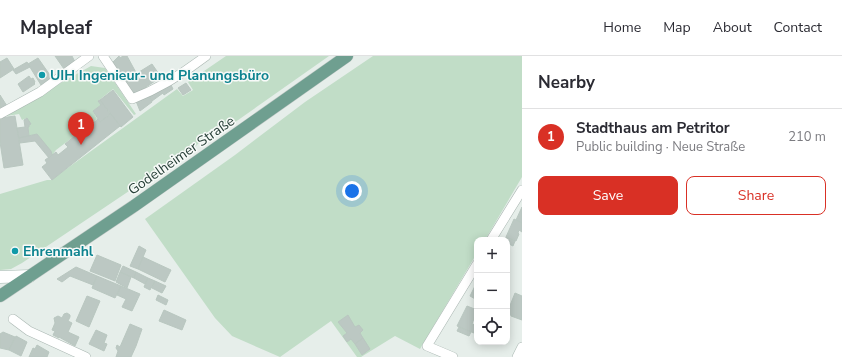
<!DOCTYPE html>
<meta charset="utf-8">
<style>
:root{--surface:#fff;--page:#f7f7f7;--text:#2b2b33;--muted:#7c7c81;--line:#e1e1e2;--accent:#d93025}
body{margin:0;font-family:"Nunito Sans",sans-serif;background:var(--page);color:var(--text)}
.controls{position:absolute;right:12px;bottom:12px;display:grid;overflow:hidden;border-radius:8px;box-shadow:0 2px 10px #0003}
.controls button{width:36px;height:36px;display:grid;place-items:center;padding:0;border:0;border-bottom:1px solid var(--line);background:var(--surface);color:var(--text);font:20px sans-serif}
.you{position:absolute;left:352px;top:135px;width:14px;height:14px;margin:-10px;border:3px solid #fff;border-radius:50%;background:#1a73e8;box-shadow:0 0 0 6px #1a73e833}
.badge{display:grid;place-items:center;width:26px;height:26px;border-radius:50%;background:var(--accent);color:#fff;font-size:13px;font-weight:700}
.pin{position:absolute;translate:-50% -33px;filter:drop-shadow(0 1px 2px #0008)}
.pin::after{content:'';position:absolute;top:21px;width:14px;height:12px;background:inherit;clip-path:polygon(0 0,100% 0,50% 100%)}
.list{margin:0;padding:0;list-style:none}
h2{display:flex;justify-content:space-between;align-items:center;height:52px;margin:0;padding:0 16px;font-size:17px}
h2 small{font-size:13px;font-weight:400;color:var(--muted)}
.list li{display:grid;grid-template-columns:26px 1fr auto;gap:12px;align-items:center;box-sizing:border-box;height:56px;padding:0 16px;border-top:1px solid var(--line)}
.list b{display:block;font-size:15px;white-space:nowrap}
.list p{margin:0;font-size:13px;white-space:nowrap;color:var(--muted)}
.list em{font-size:13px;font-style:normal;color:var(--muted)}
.actions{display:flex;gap:8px;padding:12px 16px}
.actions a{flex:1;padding:9px 0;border:1px solid var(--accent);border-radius:8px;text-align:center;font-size:14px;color:var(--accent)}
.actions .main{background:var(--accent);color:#fff}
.icon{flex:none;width:22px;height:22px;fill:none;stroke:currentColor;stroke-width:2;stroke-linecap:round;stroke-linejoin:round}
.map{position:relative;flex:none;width:522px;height:301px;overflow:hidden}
header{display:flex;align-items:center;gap:24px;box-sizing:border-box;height:56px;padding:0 20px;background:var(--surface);border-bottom:1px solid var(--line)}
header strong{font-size:19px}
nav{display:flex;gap:22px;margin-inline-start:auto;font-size:14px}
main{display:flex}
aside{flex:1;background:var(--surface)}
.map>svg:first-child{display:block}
.green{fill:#c1ddc7}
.building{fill:#bcc8c3;stroke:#b9c7c0}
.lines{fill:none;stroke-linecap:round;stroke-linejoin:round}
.minor-casing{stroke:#a9b6b1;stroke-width:10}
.secondary-casing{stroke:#a5b9b1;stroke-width:13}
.primary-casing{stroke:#c2c9c7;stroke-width:13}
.minor{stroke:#fff;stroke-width:9}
.secondary{stroke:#fff;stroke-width:12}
.primary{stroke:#6f9f90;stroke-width:12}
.culture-dot{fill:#0f9aa8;stroke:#f7faf8;stroke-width:1.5}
.labels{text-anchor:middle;stroke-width:3;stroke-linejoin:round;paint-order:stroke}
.culture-label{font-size:14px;font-weight:bold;fill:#0d838f;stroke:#f7faf8;text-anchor:start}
.street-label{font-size:14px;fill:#263f37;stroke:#f7faf8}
</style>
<header>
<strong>Mapleaf</strong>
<nav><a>Home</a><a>Map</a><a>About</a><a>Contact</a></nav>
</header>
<main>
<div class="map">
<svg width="522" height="301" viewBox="0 0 522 301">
<rect width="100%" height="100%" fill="#e6eeea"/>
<g class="green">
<path d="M 226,0 L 329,0 L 231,69 L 211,73 L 196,90 L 22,207 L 11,213 L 0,214 L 0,138 L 47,124 L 51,124 L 177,33 L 183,40 L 193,34 L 188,26 Z"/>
<path d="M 373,0 L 522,0 L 522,121 L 485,184 L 477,184 L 477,197 L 420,293 L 395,280 L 361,301 L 357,301 L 331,265 L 280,301 L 232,280 L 215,262 L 145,163 L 235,99 L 305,46 Z"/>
<path d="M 91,10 L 105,12 L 136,58 L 134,59 L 113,33 L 98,45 L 101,49 L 93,55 L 97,63 L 56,94 L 52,99 L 37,78 L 29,80 L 28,71 L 29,71 L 27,62 L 22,64 L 19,58 L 0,61 Z"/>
</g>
<g class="building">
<path d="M 55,0 L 72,0 L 75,6 L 64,13 Z"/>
<path d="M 119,0 L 120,2 L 123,0 L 127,0 L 139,22 L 142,20 L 139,16 L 152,8 L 161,21 L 137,37 L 131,36 L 112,7 Z"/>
<path d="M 7,2 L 14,13 L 0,22 L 0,6 Z"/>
<path d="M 38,2 L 52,22 L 41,29 L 28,8 Z"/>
<path d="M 27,6 L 30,11 L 16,18 L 13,14 Z"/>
<path d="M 29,20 L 31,23 L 33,22 L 35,26 L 34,27 L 35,28 L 23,36 L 18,28 Z"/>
<path d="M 186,27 L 191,34 L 183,39 L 178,32 Z"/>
<path d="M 171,29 L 173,33 L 164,39 L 163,37 L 152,45 L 149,40 L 160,33 L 162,35 Z"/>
<path d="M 113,34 L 133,61 L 121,71 L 100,44 Z"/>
<path d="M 0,39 L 7,50 L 0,53 Z"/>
<path d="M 149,40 L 152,46 L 140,55 L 136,45 Z"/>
<path d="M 100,44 L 110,58 L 100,66 L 93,55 L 101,49 L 98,45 Z"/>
<path d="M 111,58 L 120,70 L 52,124 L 42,111 L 47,107 L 45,104 L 56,96 L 58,99 L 68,91 L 65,88 L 76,79 L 79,83 L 90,74 L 88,71 L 98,63 L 100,66 Z"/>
<path d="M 15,60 L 23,109 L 4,112 L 0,86 L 0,62 Z"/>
<path d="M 27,62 L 31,68 L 29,69 L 29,71 L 28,71 L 29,80 L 19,82 L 17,72 L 25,71 L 24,64 Z"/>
<path d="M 37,78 L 51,95 L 52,99 L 49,102 L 35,85 L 20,87 L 19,82 Z"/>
<path d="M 522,151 L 522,167 L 516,164 Z"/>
<path d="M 514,163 L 522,167 L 522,176 L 519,174 L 518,177 L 519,178 L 516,185 L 506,181 Z"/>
<path d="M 506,181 L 515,185 L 513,190 L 507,187 L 507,184 L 505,184 Z"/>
<path d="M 139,190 L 146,194 L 138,213 L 130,210 Z"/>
<path d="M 97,199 L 121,209 L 115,225 L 90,215 Z"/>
<path d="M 143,201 L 171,214 L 165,226 L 138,213 Z"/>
<path d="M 123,210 L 136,216 L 134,222 L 120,216 Z"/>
<path d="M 76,211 L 97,220 L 93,229 L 70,220 L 62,226 L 57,223 Z"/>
<path d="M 120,216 L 131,221 L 127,232 L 116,226 Z"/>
<path d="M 136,216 L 148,222 L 145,228 L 134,222 Z"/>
<path d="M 97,220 L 121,230 L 115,242 L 92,232 Z"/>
<path d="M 148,222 L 155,225 L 150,234 L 144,231 Z"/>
<path d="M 155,225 L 166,230 L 162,237 L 152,232 Z"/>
<path d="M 477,226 L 477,244 L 470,240 Z"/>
<path d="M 121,230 L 140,238 L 132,255 L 122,251 L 126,243 L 117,239 Z"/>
<path d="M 515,237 L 522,240 L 522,264 L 511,260 L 511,259 L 507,257 Z"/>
<path d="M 158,239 L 168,244 L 166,249 L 156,244 Z"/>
<path d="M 87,240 L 100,245 L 89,271 L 76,265 Z"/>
<path d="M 467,250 L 477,254 L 472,268 L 477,270 L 474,277 L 457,270 Z"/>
<path d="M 164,254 L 186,264 L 182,274 L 159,265 Z"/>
<path d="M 67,257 L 70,259 L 70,261 L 68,265 L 72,267 L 68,276 L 79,281 L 75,290 L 59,281 L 59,282 L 53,279 L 55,275 L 52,274 L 55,267 L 54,262 L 58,260 L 62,262 L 64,258 Z"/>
<path d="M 348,259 L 355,271 L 359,269 L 363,274 L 360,277 L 363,282 L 355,288 L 351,283 L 347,286 L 343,280 L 347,277 L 338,266 Z"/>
<path d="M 130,268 L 142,273 L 136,290 L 131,301 L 116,301 L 118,295 L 116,292 L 117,289 L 120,291 Z"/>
<path d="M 459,271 L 471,276 L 469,280 L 457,275 Z"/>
<path d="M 96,274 L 107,279 L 104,287 L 107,288 L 104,295 L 89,288 Z"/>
<path d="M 3,276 L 15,281 L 9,294 L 0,292 L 0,278 Z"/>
<path d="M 16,280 L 27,286 L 21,300 L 9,294 Z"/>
<path d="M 363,282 L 370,293 L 362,299 L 355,288 Z"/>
<path d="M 37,289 L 49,296 L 47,301 L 29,301 L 33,292 L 35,293 Z"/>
</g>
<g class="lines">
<g class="minor-casing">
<g id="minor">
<path d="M 103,0 L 132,43 C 158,33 184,17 206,0"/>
<path d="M 0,58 L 40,36 L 89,0"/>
<path d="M 491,184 L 522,134"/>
<path d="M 13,263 L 29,275 L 86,301"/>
<path d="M 453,301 L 427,290 L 477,208"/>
<path d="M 517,301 L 522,291"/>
</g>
</g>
<g class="secondary-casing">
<path id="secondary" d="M 0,221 L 30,220"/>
</g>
<g class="primary-casing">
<path id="primary" d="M 0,240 L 134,150 L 347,0"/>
</g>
<use href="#minor" class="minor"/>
<use href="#secondary" class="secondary"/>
<use href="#primary" class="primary"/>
</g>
<g class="culture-dot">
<circle cx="42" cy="19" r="4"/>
<circle cx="15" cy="195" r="4"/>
</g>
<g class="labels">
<g class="culture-label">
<text x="50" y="24">UIH Ingenieur- und Planungsbüro</text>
<text x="23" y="200">Ehrenmahl</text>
</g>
<g class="street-label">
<text transform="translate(181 99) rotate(-35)" y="5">Godelheimer Straße</text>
</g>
</g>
</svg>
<div class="controls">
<button>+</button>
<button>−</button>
<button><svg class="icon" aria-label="locate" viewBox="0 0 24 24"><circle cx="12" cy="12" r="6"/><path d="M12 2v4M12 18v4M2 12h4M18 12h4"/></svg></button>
</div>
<div class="you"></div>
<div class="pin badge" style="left:81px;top:89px">1</div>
</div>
<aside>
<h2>Nearby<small></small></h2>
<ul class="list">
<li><span class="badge">1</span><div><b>Stadthaus am Petritor</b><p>Public building · Neue Straße</p></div><em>210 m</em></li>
</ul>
<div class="actions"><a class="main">Save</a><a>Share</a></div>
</aside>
</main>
